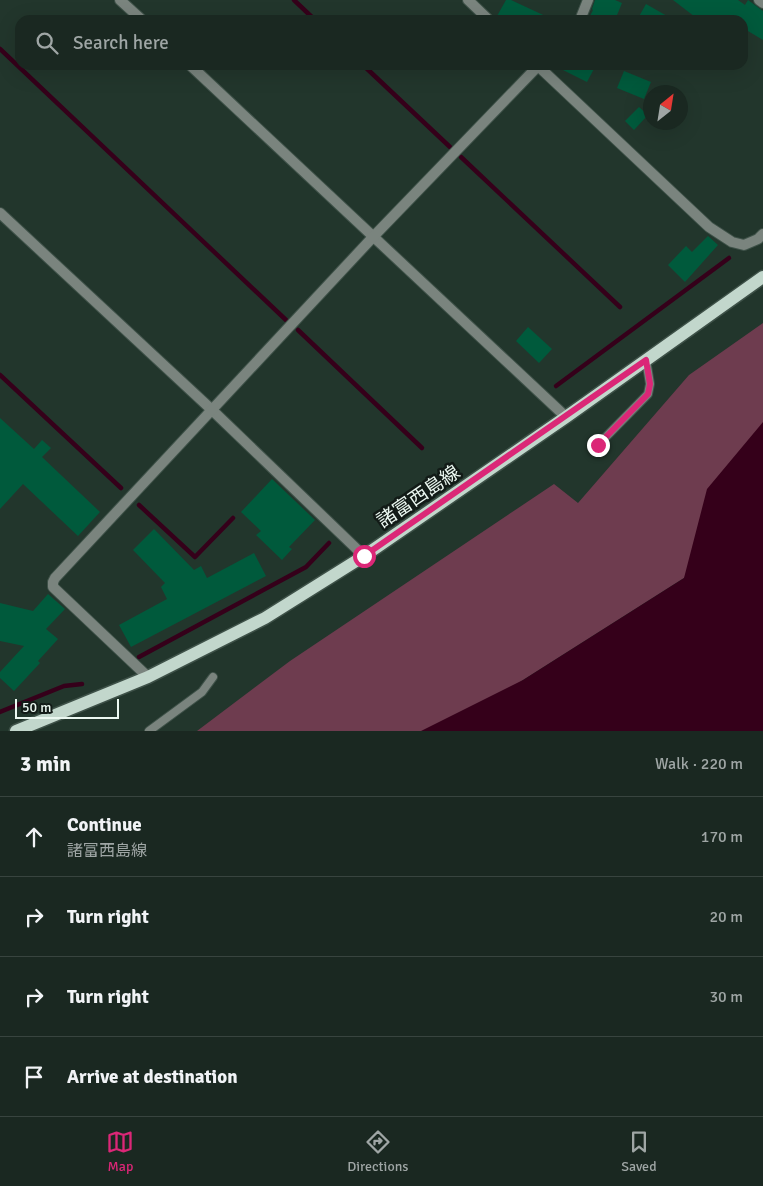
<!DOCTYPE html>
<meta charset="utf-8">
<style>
:root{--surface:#1a2821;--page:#23302a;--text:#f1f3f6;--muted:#9fa6a5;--line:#38443f;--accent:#db2777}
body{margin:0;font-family:Signika,"Noto Sans JP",sans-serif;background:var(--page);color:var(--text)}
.compass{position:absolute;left:643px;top:85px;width:45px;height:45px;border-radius:50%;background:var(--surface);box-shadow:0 5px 20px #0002;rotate:30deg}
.scale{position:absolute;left:15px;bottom:12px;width:104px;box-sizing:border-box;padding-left:5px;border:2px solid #ebf8f1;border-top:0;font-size:14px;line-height:18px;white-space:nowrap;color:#ebf8f1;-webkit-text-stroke:4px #121b17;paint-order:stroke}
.stop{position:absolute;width:15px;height:15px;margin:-11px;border:4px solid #db2777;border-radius:50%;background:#fff}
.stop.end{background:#db2777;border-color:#fff;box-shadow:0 1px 5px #0008}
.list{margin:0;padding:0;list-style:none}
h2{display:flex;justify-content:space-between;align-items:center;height:65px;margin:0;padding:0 20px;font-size:21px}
h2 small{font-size:16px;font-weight:400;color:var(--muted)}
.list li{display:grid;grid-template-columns:32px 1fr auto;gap:15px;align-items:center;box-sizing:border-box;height:80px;padding:0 20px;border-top:1px solid var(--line)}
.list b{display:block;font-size:19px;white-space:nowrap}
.list p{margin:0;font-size:16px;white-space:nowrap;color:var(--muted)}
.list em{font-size:16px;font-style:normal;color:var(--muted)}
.icon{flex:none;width:28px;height:28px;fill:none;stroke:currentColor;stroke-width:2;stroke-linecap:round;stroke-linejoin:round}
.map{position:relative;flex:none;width:763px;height:731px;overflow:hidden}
.search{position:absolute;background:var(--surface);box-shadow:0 5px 20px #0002;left:15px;right:15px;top:15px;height:55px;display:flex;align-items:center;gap:12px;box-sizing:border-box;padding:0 18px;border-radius:15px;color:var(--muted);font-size:19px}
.sheet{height:385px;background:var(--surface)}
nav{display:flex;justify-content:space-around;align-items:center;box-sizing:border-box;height:70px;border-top:1px solid var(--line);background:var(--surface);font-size:14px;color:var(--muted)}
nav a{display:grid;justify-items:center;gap:2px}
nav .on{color:var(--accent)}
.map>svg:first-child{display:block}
.green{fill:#6e3c4f}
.water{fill:#35001a}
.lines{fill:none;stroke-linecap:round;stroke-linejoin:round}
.stream{stroke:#35001a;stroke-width:4.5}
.building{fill:#005a3c}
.service-casing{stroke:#3e5148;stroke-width:10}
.minor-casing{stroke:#3e5148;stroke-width:12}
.primary-casing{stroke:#3e5148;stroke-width:15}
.service{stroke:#7a847e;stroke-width:8}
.minor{stroke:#7a847e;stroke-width:10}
.primary{stroke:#c2d7cc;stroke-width:12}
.route{stroke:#db2777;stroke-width:6}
.labels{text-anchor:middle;stroke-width:5;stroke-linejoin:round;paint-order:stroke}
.street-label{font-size:19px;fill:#ebf8f1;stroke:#121b17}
</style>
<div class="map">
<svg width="763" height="731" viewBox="0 0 763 731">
<rect width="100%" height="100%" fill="#22362c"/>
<path class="green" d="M 763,323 L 763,458 L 684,578 L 523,680 L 452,731 L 197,731 L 290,661 L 554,484 L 578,503 L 689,375 Z"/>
<path class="water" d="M 763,422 L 763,731 L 421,731 L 523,680 L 684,578 L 707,489 Z"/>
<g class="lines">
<g class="stream">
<path d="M 294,0 L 315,20"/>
<path d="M 0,49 L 286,320"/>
<path d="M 363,65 L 450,147"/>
<path d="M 461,157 L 620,307"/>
<path d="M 298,330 L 422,448"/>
<path d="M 0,375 L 121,488"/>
<path d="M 556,386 L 729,258"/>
<path d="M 139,505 L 195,557 L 233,518"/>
<path d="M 139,657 L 306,567 L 329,543"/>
<path d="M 0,712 L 64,686 L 82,684"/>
</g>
</g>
<g class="building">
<path d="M 506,0 L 511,0 L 554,20 L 503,20 L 497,16 Z"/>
<path d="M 595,0 L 615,0 L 622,3 L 615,20 L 588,20 L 593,10 L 592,9 Z"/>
<path d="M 673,0 L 738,0 L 745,5 L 748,0 L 763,11 L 763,40 L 743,28 L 743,20 L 699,20 Z"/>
<path d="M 646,4 L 674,20 L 637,20 Z"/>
<path d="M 553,65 L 596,65 L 587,82 Z"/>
<path d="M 624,71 L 651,82 L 644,99 L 617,88 Z"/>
<path d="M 639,107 L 648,115 L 634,130 L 625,121 Z"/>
<path d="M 708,236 L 718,245 L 685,282 L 668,265 L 686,246 L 692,252 Z"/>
<path d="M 528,327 L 552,349 L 539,363 L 516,341 Z"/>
<path d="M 0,418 L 34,449 L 42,440 L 51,448 L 42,457 L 100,512 L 78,536 L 23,484 L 0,509 Z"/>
<path d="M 272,479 L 315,520 L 289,547 L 292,549 L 282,560 L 256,535 L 261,531 L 241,512 Z"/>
<path d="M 154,529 L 194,570 L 201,566 L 207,578 L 254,553 L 266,576 L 131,647 L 119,625 L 167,599 L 161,587 L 165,583 L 133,550 Z"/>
<path d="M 48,594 L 65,609 L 46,629 L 58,639 L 38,661 L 40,663 L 14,691 L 0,678 L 0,672 L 24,646 L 0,641 L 0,603 L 33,611 Z"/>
</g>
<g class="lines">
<g class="service-casing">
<g id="service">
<path d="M 598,445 L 648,394 L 650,384 L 646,360"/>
<path d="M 149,731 L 202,692 L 213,677"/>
</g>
</g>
<g class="minor-casing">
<g id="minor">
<path d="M 120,0 L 142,20"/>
<path d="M 468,0 L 489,20"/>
<path d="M 759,0 L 763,3"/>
<path d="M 580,20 L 588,0"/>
<path d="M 190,65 L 566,417"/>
<path d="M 537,65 L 709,227 L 732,242 L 744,245 L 758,239 L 763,234"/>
<path d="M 0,213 L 212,410 L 364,556"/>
<path d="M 148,677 L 53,587 L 53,582 L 55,578 L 373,237 L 539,65"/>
</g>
</g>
<g class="primary-casing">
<path id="primary" d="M 16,731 L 148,677 L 265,618 L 364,556 L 566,417 L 763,277"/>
</g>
<use href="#service" class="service"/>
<use href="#minor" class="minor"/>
<use href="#primary" class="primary"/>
</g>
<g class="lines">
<path class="route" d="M 364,556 L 646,360 L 650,384 L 648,394 L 598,445"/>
</g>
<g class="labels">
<g class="street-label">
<text transform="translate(418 496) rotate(-34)" y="7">諸富西島線</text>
</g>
</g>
</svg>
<svg class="compass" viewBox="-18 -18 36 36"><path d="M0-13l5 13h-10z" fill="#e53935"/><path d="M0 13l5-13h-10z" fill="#9fa6a5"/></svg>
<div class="scale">50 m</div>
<div class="stop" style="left:364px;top:556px"></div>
<div class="stop end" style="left:598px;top:445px"></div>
<div class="search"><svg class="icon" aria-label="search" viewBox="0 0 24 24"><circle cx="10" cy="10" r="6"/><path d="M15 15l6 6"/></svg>Search here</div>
</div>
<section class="sheet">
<h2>3 min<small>Walk · 220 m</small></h2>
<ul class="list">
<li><svg class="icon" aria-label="ahead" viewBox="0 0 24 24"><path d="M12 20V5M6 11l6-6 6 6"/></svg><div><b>Continue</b><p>諸富西島線</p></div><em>170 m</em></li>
<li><svg class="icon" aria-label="right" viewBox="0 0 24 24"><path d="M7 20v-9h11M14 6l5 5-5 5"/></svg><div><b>Turn right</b></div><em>20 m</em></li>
<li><svg class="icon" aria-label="right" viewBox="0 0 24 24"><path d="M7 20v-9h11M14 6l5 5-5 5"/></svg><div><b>Turn right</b></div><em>30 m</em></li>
<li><svg class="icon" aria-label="arrive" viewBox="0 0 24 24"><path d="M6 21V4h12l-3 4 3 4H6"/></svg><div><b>Arrive at destination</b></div></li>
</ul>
</section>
<nav>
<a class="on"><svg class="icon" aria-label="map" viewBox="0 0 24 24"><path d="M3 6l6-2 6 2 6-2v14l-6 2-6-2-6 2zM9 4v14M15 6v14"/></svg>Map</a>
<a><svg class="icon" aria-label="directions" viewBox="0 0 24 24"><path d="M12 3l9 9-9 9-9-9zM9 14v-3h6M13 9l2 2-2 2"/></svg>Directions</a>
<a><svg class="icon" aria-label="saved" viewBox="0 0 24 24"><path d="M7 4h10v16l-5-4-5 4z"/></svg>Saved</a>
</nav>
